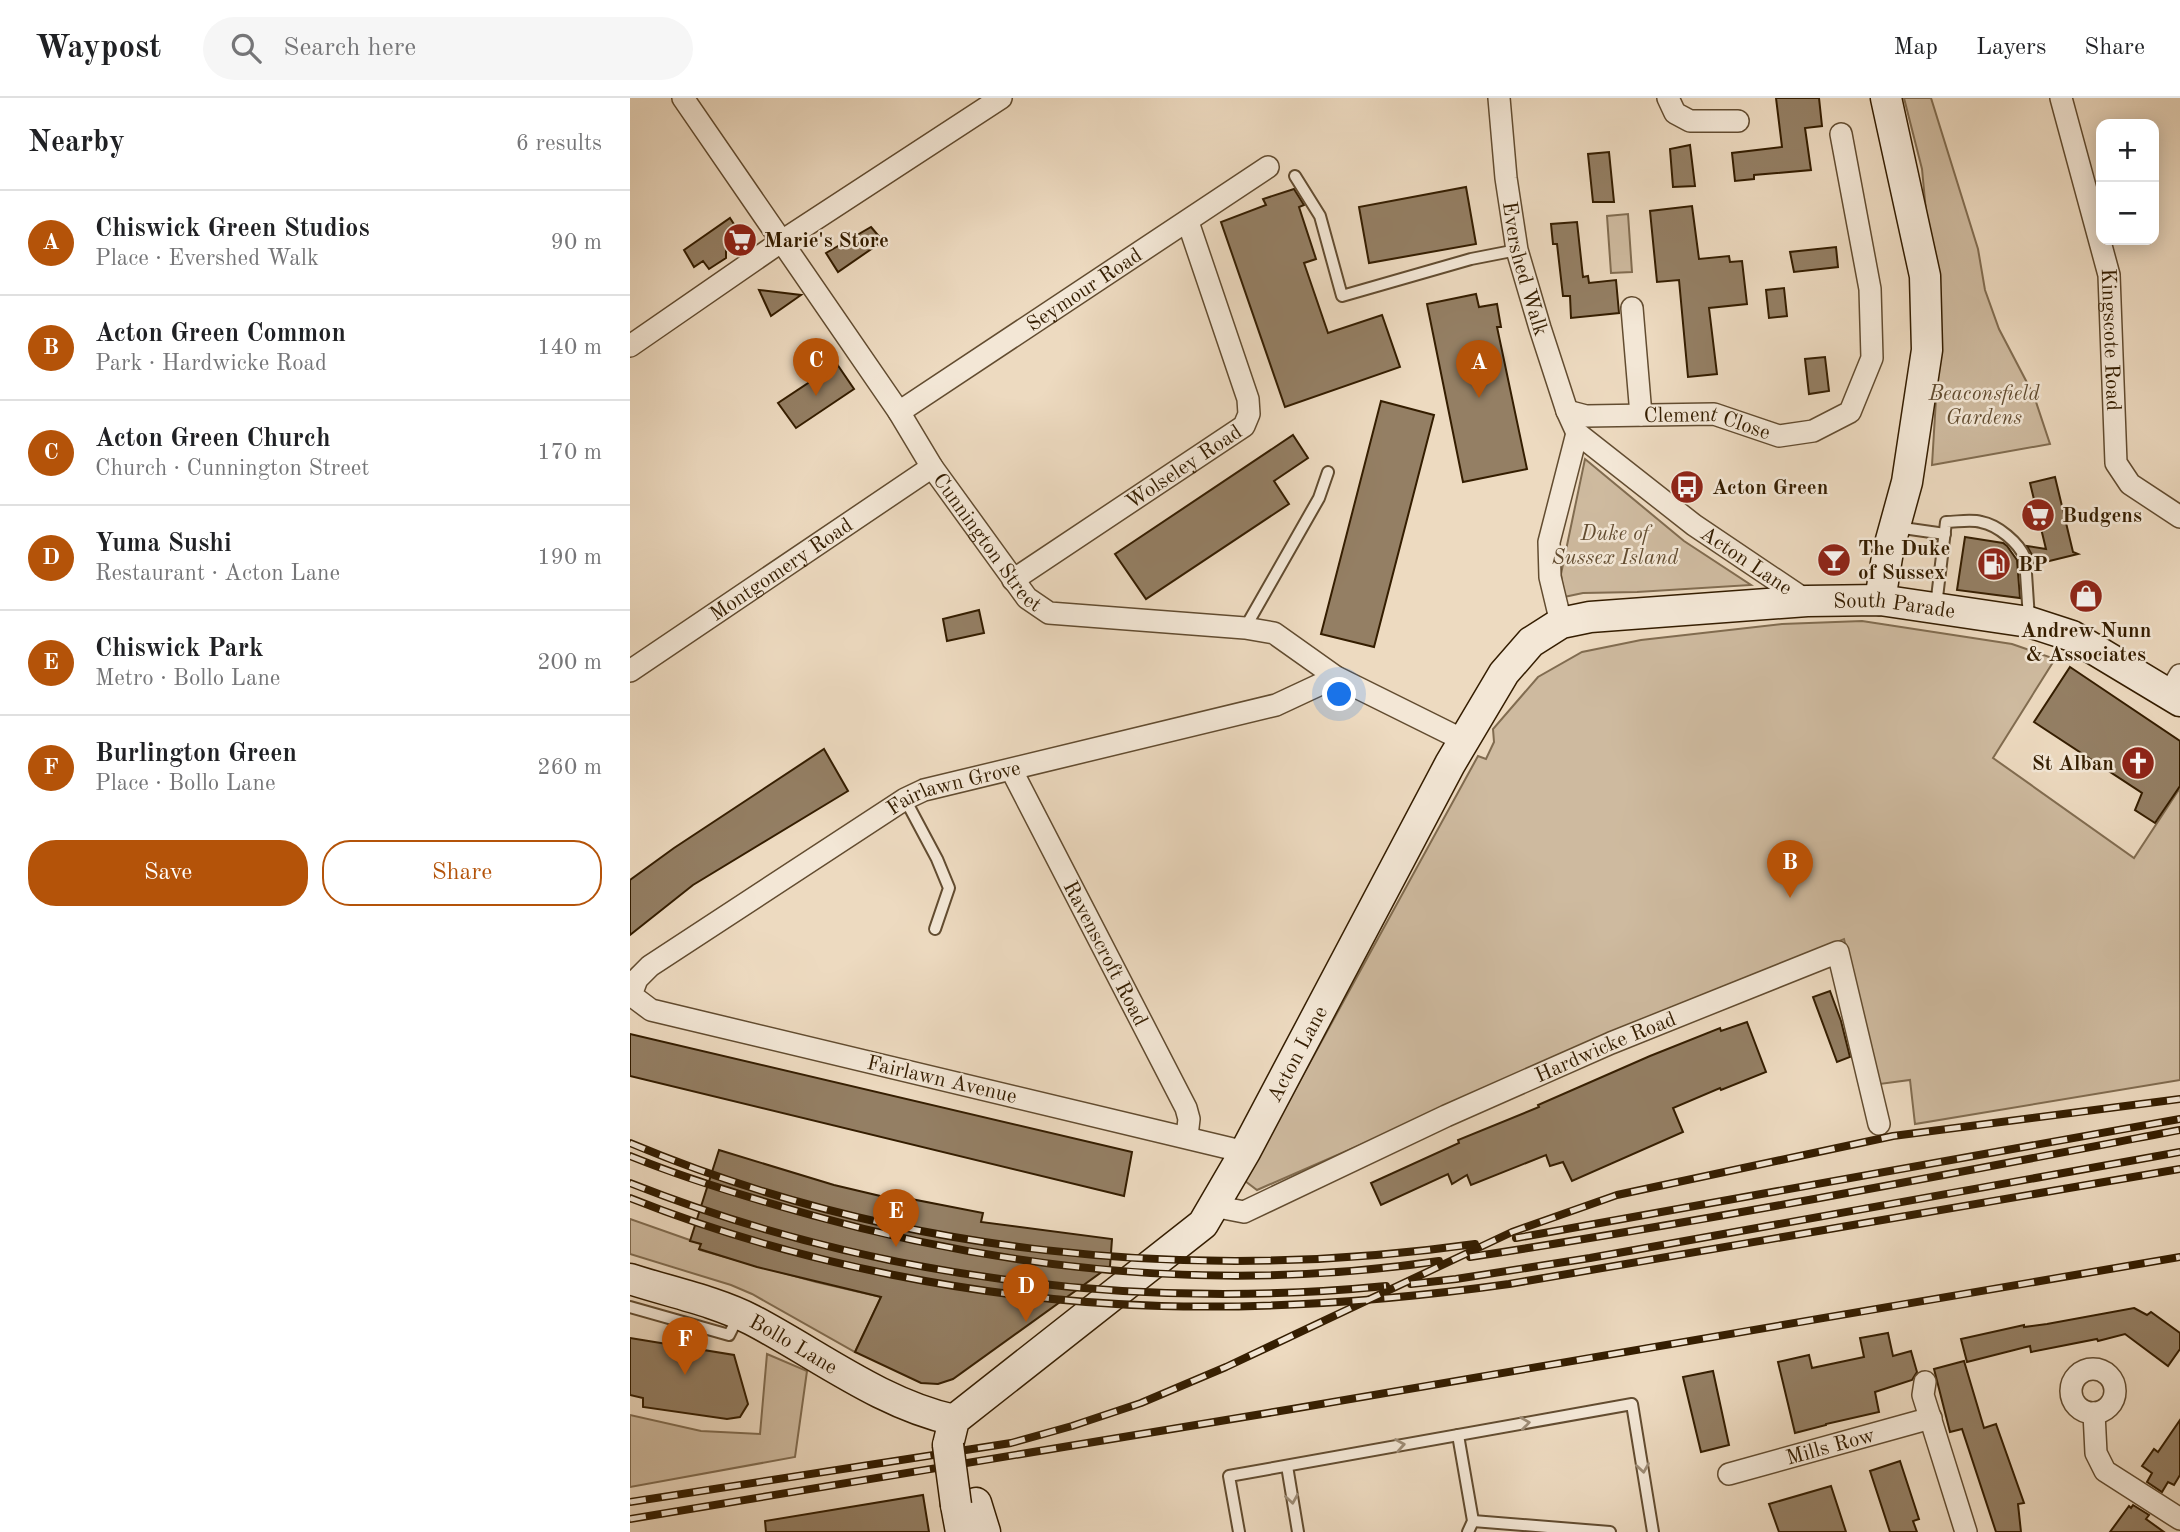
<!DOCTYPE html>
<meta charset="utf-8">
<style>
:root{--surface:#fff;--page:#f6f6f6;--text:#202124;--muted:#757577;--line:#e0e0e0;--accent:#b45309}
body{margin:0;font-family:"Old Standard TT",serif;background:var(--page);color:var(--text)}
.controls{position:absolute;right:21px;top:21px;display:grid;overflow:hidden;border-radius:14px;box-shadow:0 4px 18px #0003}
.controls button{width:63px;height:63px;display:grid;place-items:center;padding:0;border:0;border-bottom:2px solid var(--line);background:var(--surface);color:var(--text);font:35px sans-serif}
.you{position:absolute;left:710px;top:597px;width:24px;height:24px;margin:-18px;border:5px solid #fff;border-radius:50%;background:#1a73e8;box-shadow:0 0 0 10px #1a73e833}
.badge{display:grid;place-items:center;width:46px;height:46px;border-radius:50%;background:var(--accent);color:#fff;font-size:23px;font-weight:700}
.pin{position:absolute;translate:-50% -58px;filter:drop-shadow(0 2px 4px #0008)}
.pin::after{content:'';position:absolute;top:37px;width:24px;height:21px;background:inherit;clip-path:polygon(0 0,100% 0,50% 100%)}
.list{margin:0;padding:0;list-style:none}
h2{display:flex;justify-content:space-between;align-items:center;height:91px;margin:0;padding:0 28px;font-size:30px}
h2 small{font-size:23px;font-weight:400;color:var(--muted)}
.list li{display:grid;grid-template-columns:46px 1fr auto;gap:21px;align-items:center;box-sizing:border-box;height:105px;padding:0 28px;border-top:2px solid var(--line)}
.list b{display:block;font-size:26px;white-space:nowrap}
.list p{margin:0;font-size:23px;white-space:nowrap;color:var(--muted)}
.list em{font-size:23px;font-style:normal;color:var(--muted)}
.actions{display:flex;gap:14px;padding:21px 28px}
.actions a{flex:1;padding:16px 0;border:2px solid var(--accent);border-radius:28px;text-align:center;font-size:24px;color:var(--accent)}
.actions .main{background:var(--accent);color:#fff}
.icon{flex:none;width:38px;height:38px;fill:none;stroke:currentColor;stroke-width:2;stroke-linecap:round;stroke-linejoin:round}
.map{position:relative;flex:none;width:1550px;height:1434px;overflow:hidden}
header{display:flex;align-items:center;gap:42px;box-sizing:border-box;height:98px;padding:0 35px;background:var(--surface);border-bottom:2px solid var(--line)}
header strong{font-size:33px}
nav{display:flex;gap:38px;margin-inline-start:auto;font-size:24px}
.search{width:490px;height:63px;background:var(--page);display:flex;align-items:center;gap:18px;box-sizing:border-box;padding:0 24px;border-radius:38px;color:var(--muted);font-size:26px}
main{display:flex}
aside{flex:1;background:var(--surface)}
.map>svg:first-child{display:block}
.green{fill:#ceba9f;stroke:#816c50;stroke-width:2}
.building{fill:#947f64;stroke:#341d00;stroke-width:2}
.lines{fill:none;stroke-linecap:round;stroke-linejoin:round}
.lane-casing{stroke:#624c30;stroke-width:14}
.street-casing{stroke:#624c30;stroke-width:24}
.secondary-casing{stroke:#341d00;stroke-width:33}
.lane{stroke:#f3e7d6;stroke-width:10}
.street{stroke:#f3e7d6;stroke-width:21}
.secondary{stroke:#f3e7d6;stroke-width:30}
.rail-casing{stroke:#341d00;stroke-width:8}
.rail{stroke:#f3e7d6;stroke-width:5;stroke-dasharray:16;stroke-linecap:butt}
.secondary-bridge-casing{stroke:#341d00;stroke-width:33;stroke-linecap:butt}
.secondary-bridge{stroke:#f3e7d6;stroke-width:30}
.oneway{stroke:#9d8c76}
.labels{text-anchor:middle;stroke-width:5;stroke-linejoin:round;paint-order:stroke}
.poi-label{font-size:21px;font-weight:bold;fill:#341d00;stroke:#f3e7d6;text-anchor:start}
.street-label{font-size:21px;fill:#341d00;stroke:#f3e7d6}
.park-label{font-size:21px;font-style:italic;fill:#624c30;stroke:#f3e7d6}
</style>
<header>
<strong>Waypost</strong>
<div class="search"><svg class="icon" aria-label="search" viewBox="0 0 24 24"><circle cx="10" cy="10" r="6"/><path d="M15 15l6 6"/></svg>Search here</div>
<nav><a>Map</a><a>Layers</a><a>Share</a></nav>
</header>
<main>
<aside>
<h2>Nearby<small>6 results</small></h2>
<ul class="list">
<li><span class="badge">A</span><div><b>Chiswick Green Studios</b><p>Place · Evershed Walk</p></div><em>90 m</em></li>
<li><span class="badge">B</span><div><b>Acton Green Common</b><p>Park · Hardwicke Road</p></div><em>140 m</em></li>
<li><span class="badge">C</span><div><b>Acton Green Church</b><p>Church · Cunnington Street</p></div><em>170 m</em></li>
<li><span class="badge">D</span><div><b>Yuma Sushi</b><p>Restaurant · Acton Lane</p></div><em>190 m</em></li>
<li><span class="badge">E</span><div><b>Chiswick Park</b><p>Metro · Bollo Lane</p></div><em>200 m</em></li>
<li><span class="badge">F</span><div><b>Burlington Green</b><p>Place · Bollo Lane</p></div><em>260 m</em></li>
</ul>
<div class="actions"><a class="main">Save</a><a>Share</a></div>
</aside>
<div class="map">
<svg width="1550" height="1434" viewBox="0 0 1550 1434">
<rect width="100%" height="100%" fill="#eddac0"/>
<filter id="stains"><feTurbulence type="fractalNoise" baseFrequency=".00286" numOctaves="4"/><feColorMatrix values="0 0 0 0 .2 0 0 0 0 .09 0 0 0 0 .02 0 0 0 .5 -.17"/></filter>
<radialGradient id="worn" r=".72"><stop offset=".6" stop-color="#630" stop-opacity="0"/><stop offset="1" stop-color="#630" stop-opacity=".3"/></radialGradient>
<g class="green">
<path d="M 1274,0 L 1301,0 L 1348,151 L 1355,192 L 1369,231 L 1404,298 L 1420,346 L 1302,367 L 1309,251 L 1292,71 Z"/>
<path d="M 998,116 L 1002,174 L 981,175 L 977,118 Z"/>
<path d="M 955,361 L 1054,443 L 1121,487 L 1007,494 L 953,495 L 934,499 L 931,476 Z"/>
<path d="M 1232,523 L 1382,546 L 1425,561 L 1363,660 L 1504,760 L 1550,690 L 1550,982 L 1285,1026 L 1280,982 L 1250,986 L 1214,841 L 941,955 L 627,1092 L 615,1083 L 848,658 L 856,661 L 864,644 L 863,631 L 908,579 L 952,554 L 1011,542 L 1152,526 Z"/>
<path d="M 0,1121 L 71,1146 L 70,1152 L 186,1184 L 251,1199 L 225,1254 L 122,1196 L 101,1187 L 0,1156 Z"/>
<path d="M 137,1256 L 177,1273 L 165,1359 L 0,1389 L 0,1317 L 71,1333 L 130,1336 Z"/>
</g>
<g class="building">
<path d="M 1146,0 L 1189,0 L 1192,28 L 1175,30 L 1181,72 L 1124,77 L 1124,81 L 1105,83 L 1102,55 L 1152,49 Z"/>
<path d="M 1060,47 L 1065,88 L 1043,89 L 1040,51 Z"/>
<path d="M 979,54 L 984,104 L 963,104 L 958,56 Z"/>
<path d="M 836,89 L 846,146 L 739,165 L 729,109 Z"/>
<path d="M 664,91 L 674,107 L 669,109 L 686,161 L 674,165 L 698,235 L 752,217 L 770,269 L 655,309 L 591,124 L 636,107 L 633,101 Z"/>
<path d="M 1062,108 L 1069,161 L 1099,158 L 1100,164 L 1112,163 L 1117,206 L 1079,210 L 1087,276 L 1058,279 L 1049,182 L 1027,184 L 1020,113 Z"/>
<path d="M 100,120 L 109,134 L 108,143 L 96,151 L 96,160 L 79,171 L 73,163 L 64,169 L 54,152 Z"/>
<path d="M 947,124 L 953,179 L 958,178 L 959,185 L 986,182 L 989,215 L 941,220 L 940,198 L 933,198 L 927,146 L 923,146 L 921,126 Z"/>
<path d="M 241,129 L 253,143 L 208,174 L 196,155 Z"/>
<path d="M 1206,149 L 1208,169 L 1164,174 L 1160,154 Z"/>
<path d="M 1154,190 L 1157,218 L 1139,220 L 1136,192 Z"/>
<path d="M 129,192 L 171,197 L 141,218 Z"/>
<path d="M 846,196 L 849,209 L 867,206 L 871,229 L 867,229 L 897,371 L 833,384 L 797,206 Z"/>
<path d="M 1195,259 L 1199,293 L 1179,296 L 1175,261 Z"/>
<path d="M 207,266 L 224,291 L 166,330 L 148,305 Z"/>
<path d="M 751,303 L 804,317 L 744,549 L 691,536 Z"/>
<path d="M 663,337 L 678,360 L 644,383 L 659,406 L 516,501 L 485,456 Z"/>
<path d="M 1425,379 L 1443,454 L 1448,456 L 1403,467 L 1402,457 L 1397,448 L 1416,451 L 1400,385 Z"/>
<path d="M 1335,439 L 1373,445 L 1377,448 L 1387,462 L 1390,500 L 1327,492 Z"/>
<path d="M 349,512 L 354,535 L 317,543 L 313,521 Z"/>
<path d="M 1440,569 L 1550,643 L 1550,688 L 1525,725 L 1505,712 L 1512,695 L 1404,624 Z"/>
<path d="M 194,651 L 218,693 L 63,787 L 0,837 L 0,782 L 44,750 Z"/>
<path d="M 1200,893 L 1211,923 L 1220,959 L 1207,964 L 1183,899 Z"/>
<path d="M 1117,924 L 1136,974 L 1091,992 L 1090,990 L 1043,1010 L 1053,1034 L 942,1083 L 933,1064 L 920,1068 L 916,1057 L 841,1087 L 837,1077 L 822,1086 L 818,1076 L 751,1107 L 741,1085 L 829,1045 L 828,1042 L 909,1009 L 908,1007 L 1020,958 L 1090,930 L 1091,933 Z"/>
<path d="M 0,936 L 502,1054 L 494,1098 L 0,978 Z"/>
<path d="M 89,1052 L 204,1087 L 280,1105 L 281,1101 L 353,1115 L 351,1124 L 482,1141 L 480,1168 L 323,1281 L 308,1286 L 291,1285 L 225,1254 L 251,1199 L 127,1169 L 69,1151 L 71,1146 L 60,1143 Z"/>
<path d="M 1504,1210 L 1517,1217 L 1521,1214 L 1550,1235 L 1550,1251 L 1538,1268 L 1495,1236 L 1468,1243 L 1467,1241 L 1401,1254 L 1400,1248 L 1337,1264 L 1331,1241 L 1394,1227 L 1394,1229 L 1417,1226 Z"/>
<path d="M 1258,1235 L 1263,1258 L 1281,1253 L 1287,1274 L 1282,1282 L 1245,1294 L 1249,1314 L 1196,1326 L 1196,1327 L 1165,1335 L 1148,1264 L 1179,1257 L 1182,1270 L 1234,1259 L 1230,1240 Z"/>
<path d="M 0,1240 L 104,1257 L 118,1306 L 110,1319 L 97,1321 L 13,1309 L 13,1300 L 0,1297 Z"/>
<path d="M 1334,1263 L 1354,1330 L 1366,1326 L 1394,1405 L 1388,1406 L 1391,1434 L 1366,1434 L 1332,1331 L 1320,1334 L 1304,1271 Z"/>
<path d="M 1083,1273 L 1099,1347 L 1071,1354 L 1053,1279 Z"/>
<path d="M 1550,1322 L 1550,1377 L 1544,1387 L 1538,1384 L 1532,1394 L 1517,1384 L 1522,1375 L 1512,1368 L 1524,1351 L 1528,1354 Z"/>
<path d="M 1270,1363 L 1289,1421 L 1283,1423 L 1287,1434 L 1260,1434 L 1240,1373 Z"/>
<path d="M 1201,1388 L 1216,1434 L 1149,1434 L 1139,1406 Z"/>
<path d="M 293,1397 L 299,1434 L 136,1434 L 135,1423 Z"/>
<path d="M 1503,1407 L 1519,1417 L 1516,1421 L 1534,1434 L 1480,1434 L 1499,1408 L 1501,1410 Z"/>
</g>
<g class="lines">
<g class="lane-casing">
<g id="lane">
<path d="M 665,78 L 690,118 L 712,198 L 841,161 L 887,152"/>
<path d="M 1266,429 L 1315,436"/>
<path d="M 1306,508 L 1316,424 C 1327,424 1341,421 1351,424 C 1368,427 1389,445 1395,460 L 1399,521"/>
<path d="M 615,530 L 689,400 L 698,374"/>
<path d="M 275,701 L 307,761 L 319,790 L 305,831"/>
<path d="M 0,1209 L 99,1237 L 108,1219"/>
<path d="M 828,1337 L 843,1423 L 838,1434"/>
<path d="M 657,1368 L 668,1434"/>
<path d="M 843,1423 L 980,1434"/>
<path d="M 609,1434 L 599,1378 L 1002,1306 L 1023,1434"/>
</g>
</g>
<g class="street-casing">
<g id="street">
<path id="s1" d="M 53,0 L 269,314 L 302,369 L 397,500 L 419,515 L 615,530 L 644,535 L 706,579 L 833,642"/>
<path id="s2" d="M 869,0 L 876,80 L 887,152 L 910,230 L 937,313 L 947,335 L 1064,427 L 1177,503"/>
<path d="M 1038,0 L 1045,15 L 1060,23 L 1108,23"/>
<path id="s3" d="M 1431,0 L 1479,177 L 1486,365 L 1500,386 L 1550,419"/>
<path d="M 1002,210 L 1011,317"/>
<path d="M 0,248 L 152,143 L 371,0"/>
<path id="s4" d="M 937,313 L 956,318 L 1084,316 L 1149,338 L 1183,333 L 1220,314 L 1242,260 L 1240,191 L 1211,36"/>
<path id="s5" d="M 269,314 L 638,69"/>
<path id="s6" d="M 383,482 L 614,328 L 619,316 L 618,301 L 558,124"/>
<path d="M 931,525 L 920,479 L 919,444 L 947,335"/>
<path id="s7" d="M 0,573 L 302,369"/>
<path d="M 1539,596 L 1550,577"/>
<path id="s8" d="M 382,673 L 556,1010 L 559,1021 L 557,1038"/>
<path id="s9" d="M 615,1054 L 21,912 L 1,897 L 7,881 L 20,868 L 275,701 L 294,692 L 646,607 L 706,579"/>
<path id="s10" d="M 583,1108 L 614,1114 L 816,1018 L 981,945 L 1208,854 L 1249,1026"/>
<circle cx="1463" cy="1293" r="22"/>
<path d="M 1295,1284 L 1293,1297 L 1336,1434"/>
<path d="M 1464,1315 L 1466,1355 L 1475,1373 L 1550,1421"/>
<path id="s11" d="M 1099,1376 L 1301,1320"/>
</g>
</g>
<g class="secondary-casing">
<g id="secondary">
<path d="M 1250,502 L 1258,453 L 1277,384 L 1297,252 L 1295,178 L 1256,0"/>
<path id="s12" d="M 0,1181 C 40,1194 85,1203 122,1222 C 187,1256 251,1306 324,1322"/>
<path id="s13" d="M 318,1347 L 324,1322 L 573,1126 L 615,1054 L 820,666 L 874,575 L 901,544 L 931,525 L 960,519 L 1177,503 L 1250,502 L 1399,524 L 1442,538 L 1550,603"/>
<path d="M 346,1405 L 355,1434"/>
<path d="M 326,1407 L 331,1434"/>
</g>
</g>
<use href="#lane" class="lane"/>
<use href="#street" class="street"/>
<use href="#secondary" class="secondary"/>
<g class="rail-casing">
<g id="rail">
<path d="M 0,1045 C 265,1156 561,1186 845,1146"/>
<path d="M 0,1058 C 59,1082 120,1100 181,1117 C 386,1174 598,1194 809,1163"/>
<path d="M 0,1085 C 238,1179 502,1213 756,1188"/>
<path d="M 0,1100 C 163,1165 356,1203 531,1208 C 647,1211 765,1202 879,1186 L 1550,1071"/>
<path d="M 886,1140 L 1550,1021"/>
<path d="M 840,1159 C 1078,1123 1314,1077 1550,1032"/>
<path d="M 781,1186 L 826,1181 L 960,1160 L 1550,1054"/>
<path d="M 0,1404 L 381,1345 L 442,1328 L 511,1305 L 596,1269 L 882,1134 L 987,1097 L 1263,1038 L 1550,1001"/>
<path d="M 0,1421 L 662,1311 L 1550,1159"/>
</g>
</g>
<use href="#rail" class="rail"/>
<g class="secondary-bridge-casing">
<path id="secondary-bridge" d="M 318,1347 L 326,1407"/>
</g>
<use href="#secondary-bridge" class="secondary-bridge"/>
</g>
<defs><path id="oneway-chevron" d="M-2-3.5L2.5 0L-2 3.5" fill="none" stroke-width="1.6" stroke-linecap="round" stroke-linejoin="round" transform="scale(1.75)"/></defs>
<g class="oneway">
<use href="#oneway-chevron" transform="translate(895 1325) rotate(-8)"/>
<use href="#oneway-chevron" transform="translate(770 1347) rotate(-10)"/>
<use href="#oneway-chevron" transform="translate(1013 1370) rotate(81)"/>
<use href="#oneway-chevron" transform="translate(662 1401) rotate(81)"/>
</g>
<defs>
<g id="supermarket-disc" transform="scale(1.75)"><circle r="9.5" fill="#8f2418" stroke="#f3e7d6"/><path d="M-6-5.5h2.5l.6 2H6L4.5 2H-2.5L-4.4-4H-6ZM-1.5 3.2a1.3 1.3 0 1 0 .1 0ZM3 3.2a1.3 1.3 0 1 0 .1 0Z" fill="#fff"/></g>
<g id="bus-disc" transform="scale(1.75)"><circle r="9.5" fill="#8f2418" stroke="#f3e7d6"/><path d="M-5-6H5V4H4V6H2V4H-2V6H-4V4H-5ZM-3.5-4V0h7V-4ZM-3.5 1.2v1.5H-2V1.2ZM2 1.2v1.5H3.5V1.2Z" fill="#fff"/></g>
<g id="bar-disc" transform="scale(1.75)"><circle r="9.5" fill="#8f2418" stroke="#f3e7d6"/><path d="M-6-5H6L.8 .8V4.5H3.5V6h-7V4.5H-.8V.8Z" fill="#fff"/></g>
<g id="fuel-disc" transform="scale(1.75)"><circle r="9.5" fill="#8f2418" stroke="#f3e7d6"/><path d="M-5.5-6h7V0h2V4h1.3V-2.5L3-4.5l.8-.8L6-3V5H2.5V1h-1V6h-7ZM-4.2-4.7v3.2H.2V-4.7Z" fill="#fff"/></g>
<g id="shop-disc" transform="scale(1.75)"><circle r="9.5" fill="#8f2418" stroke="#f3e7d6"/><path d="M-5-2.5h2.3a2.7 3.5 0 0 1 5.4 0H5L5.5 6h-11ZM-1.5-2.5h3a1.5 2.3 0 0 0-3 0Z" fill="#fff"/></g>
<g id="church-disc" transform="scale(1.75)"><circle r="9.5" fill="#8f2418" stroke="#f3e7d6"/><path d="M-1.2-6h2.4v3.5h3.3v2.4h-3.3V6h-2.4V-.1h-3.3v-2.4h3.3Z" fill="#fff"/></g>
</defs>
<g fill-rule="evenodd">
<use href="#supermarket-disc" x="110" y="142"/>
<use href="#bus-disc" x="1057" y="389"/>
<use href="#supermarket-disc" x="1408" y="417"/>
<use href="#bar-disc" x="1204" y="462"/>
<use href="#fuel-disc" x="1364" y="466"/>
<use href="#shop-disc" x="1456" y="498"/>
<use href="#church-disc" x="1508" y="665"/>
</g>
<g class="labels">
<g class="poi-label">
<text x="134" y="149">Marie's Store</text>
<text x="1082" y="396">Acton Green</text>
<text x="1432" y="424">Budgens</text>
<text x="1228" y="457">The Duke<tspan x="1228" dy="24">of Sussex</tspan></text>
<text x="1388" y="473">BP</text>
<text x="1456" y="539" text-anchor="middle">Andrew Nunn<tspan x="1456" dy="24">&amp; Associates</tspan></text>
<text x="1484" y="672" text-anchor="end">St Alban</text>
</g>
<g class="street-label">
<text dy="7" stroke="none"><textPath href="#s2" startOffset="173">Evershed Walk</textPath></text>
<text dy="7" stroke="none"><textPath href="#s5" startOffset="222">Seymour Road</textPath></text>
<text dy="7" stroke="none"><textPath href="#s3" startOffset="248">Kingscote Road</textPath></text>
<text dy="7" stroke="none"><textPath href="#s4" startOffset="142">Clement Close</textPath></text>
<text dy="7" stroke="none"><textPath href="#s6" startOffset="205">Wolseley Road</textPath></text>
<text dy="7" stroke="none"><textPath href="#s1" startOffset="539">Cunnington Street</textPath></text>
<text dy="7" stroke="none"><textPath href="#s2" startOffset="558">Acton Lane</textPath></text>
<text dy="7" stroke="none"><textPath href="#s7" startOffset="182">Montgomery Road</textPath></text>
<text dy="7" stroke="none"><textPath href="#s13" startOffset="1382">South Parade</textPath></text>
<text dy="7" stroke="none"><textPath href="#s9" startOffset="1026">Fairlawn Grove</textPath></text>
<text dy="7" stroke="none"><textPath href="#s8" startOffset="205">Ravenscroft Road</textPath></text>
<text dy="7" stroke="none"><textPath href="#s10" startOffset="429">Hardwicke Road</textPath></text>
<text dy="7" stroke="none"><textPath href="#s13" startOffset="537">Acton Lane</textPath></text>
<text transform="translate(312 981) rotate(13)" y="7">Fairlawn Avenue</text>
<text dy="7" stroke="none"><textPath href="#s12" startOffset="177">Bollo Lane</textPath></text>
<text dy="7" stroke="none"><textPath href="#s11" startOffset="105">Mills Row</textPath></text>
</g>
<g class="park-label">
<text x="1354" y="302">Beaconsfield<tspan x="1354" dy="24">Gardens</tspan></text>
<text x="985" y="442">Duke of<tspan x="985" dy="24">Sussex Island</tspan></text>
</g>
</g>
<rect width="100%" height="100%" filter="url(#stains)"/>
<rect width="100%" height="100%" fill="url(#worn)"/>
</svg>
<div class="controls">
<button>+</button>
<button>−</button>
</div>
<div class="you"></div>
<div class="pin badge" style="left:849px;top:300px">A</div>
<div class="pin badge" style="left:1160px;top:800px">B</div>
<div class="pin badge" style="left:186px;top:298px">C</div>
<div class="pin badge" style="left:396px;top:1224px">D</div>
<div class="pin badge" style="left:266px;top:1149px">E</div>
<div class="pin badge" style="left:55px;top:1277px">F</div>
</div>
</main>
